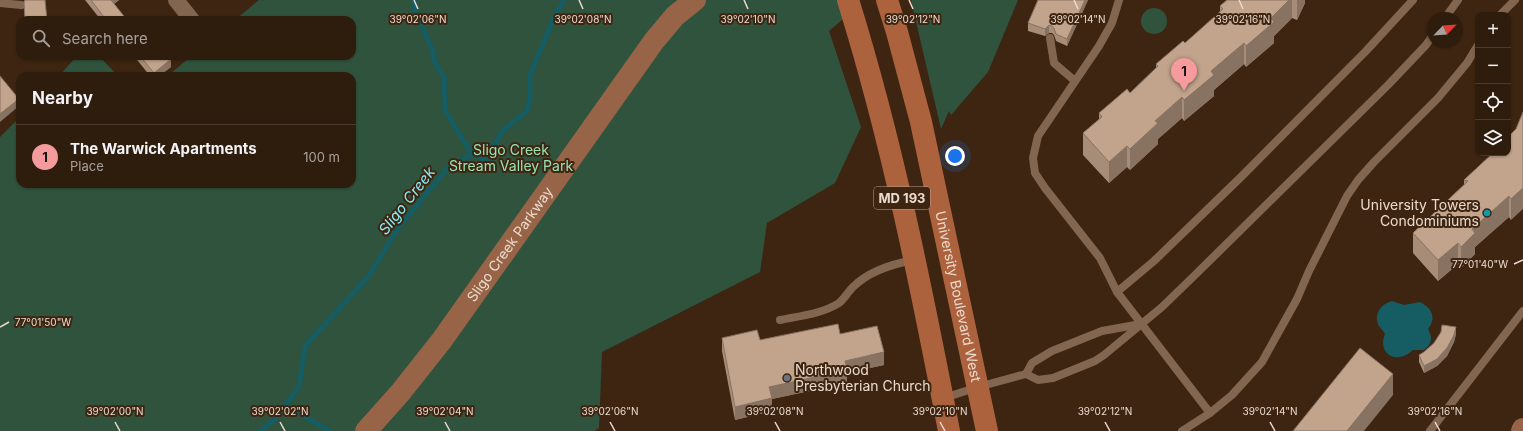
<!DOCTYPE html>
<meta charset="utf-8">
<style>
:root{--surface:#2e1c0d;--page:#362516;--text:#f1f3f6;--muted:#a7a19d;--line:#493a2e;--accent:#f59b9d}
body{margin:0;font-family:Inter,sans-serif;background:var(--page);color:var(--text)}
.controls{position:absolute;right:12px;top:12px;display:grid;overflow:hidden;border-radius:8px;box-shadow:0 1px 3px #0004}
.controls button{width:36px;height:36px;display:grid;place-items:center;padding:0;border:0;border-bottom:1px solid var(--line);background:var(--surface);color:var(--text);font:20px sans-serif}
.compass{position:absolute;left:1427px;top:12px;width:36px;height:36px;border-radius:50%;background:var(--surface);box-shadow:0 1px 3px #0004;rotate:65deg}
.you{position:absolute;left:955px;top:156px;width:14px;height:14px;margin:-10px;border:3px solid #fff;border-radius:50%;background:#1a73e8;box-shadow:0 0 0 6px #1a73e833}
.badge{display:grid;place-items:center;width:26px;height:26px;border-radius:50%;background:var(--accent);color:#111;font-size:13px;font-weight:700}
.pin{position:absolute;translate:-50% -33px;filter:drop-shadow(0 1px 2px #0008)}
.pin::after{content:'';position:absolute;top:21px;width:14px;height:12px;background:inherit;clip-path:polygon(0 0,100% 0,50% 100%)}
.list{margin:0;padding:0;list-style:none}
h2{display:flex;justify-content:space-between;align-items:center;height:52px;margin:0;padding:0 16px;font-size:17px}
h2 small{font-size:13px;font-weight:400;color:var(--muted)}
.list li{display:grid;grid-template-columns:26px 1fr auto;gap:12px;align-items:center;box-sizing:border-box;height:64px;padding:0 16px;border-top:1px solid var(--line)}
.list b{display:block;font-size:15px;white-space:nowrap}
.list p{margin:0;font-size:13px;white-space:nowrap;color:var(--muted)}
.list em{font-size:13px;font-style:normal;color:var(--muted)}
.icon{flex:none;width:22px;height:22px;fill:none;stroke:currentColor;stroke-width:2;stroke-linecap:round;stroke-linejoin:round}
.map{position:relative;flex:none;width:1523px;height:431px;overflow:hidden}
.search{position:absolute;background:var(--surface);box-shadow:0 1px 3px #0004;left:16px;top:16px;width:340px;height:44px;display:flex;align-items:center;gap:10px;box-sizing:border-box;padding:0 14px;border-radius:12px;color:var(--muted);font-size:15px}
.panel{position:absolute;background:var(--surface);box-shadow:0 1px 3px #0004;left:16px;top:72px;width:340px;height:116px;border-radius:12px}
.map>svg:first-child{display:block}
.green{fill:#2f533d}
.water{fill:#155c63}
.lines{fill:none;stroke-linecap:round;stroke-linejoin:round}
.stream{stroke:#155c63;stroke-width:5}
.lane{stroke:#836650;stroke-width:8}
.street{stroke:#836650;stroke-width:16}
.secondary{stroke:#986447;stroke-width:22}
.primary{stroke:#ad623e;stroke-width:22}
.wall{fill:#a78c78}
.shaded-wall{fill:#887262}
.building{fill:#c2a38c;stroke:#887262}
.ticks{fill:none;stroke:#ebdbcf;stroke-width:1.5}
.culture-dot{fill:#0f9aa8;stroke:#3e2511;stroke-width:1.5}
.worship-dot{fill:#6b7280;stroke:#3e2511;stroke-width:1.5}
.labels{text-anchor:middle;stroke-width:4;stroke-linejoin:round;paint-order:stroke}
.shield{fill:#3e2511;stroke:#b7a496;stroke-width:1}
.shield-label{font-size:13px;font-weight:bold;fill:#ebdbcf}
.park-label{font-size:14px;fill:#99e2b4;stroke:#3e2511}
.poi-label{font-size:14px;fill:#ebdbcf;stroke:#3e2511;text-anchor:end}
.street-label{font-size:14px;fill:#ebdbcf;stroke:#3e2511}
.water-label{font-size:15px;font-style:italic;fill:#88effa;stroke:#3e2511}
.ticks-label{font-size:10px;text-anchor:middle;fill:#ebdbcf;stroke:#3e2511;stroke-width:4;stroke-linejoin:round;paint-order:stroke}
</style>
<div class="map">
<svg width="1523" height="431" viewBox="0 0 1523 431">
<rect width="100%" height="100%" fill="#3e2511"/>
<g class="green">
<path d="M 259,0 L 855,0 L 843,19 L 829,31 L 861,127 L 835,183 L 767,223 L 760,272 L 602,352 L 599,428 L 594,431 L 0,431 L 0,137 L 20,117 L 20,184 L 352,184 L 352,76 L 167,76 L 192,56 L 352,56 L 352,20 L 235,20 Z"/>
<path d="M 911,0 L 1018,0 L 988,72 L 951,115 L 949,111 L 941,129 Z"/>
<circle cx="1154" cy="21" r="13"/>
<path d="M 77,56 L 99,56 L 118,76 L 59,76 Z"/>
</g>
<path class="water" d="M 1392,301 L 1404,305 L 1420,302 C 1432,308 1437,318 1428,329 C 1433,338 1432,344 1424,350 L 1413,350 C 1396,366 1377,353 1385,334 C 1383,330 1381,329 1379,326 C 1373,314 1381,304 1392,301 Z"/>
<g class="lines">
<g class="stream">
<path d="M 414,0 L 415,11 L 432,49 L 435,63 L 444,77 L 445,110 L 456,129 L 472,154"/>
<path d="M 282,409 L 300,414 L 330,431"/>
<path d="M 260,431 L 275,419 L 299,387 L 305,346 L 368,277 L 399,227 L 447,169 L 472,154 L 485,160 L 503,130 L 526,112 L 530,101 L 530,75 L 555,15 L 564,0"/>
</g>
<g class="lane">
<path d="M 1119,0 L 1112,23 L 1099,46 L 1038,136 L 1033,158 L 1035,173 L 1045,188 L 1100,258 L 1117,292 L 1154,261 L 1241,177 L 1366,51 L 1413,0"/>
<path d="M 0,3 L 21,5"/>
<path d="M 1500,15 L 1515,0"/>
<path d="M 1445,18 L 1458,0"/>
<path d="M 1050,38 L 1054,63 L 1075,81"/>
<path d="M 1117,292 L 1210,413"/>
<path d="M 780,320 C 799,316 822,314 839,303 C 844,299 848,292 853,287 C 869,271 892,264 914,260"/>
<path d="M 1026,374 L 1032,363 L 1052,351 L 1102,331 L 1141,324"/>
<path d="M 944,398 L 978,387 L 1026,374 L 1038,380 L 1053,378 L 1095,361 L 1104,355 L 1162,307 L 1194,276 L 1388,85 L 1426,45 L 1433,35"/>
<path d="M 1182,431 L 1210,413 L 1232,395 L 1262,362 L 1297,299 L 1309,271 L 1347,196 L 1358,180 L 1374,162 L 1438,98 L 1467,63 L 1478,45"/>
<path d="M 1430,431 L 1523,311"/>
</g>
<path class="street" d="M 176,0 L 192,20"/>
<g class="secondary">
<path id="s1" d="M 366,431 L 400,393 L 442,340 L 654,41 L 675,16 L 695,0"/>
<path d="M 1522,431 L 1523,429"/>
</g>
<g class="primary">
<path d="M 848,0 C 892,141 921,286 949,431"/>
<path id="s2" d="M 887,0 L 897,32 L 921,122 L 987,431"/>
</g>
</g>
<g class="wall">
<path d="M 85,0 L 119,0 L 114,4 L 127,20 L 101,20 Z"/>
<path d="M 1088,0 L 1067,46 L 1056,41 L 1054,35 L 1052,33 L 1049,33 L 1045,36 L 1028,31 L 1028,23 Z"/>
<path d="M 1227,0 L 1305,0 L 1305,3 L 1297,20 L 1292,18 L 1274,36 L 1274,43 L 1246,67 L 1244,64 L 1214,90 L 1214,96 L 1184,121 L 1182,118 L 1158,139 L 1158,144 L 1130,170 L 1127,167 L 1109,183 L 1083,155 L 1083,133 L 1099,119 L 1099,113 L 1130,93 L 1156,69 L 1156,64 L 1185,43 L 1220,13 L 1220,6 Z"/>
<path d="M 134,56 L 168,56 L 171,67 L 159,76 L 150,76 Z"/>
<path d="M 1516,129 L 1511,220 L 1509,217 L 1475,247 L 1475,254 L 1461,268 L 1458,264 L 1438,281 L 1413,253 L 1413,233 L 1464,185 L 1464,180 L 1493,153 Z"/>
<path d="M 840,334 L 884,365 L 847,373 L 847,383 L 772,399 L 772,411 L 735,420 L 722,351 L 722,338 L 760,340 Z"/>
<path d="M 1456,334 L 1454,342 L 1447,356 L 1437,366 L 1424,373 L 1419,362 L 1419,355 L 1424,352 L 1434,343 Z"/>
</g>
<g class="shaded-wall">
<path d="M 110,0 L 119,0 L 110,7 Z"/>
<path d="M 1085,0 L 1088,0 L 1067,46 L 1067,39 Z"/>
<path d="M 1289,0 L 1292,0 L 1292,18 L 1274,36 L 1274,43 L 1246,67 L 1246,46 L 1271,18 Z"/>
<path d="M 1297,0 L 1305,0 L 1305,3 L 1297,20 Z"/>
<path d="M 1049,25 L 1049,33 L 1045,36 L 1045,29 Z"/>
<path d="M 1244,43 L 1244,64 L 1214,90 L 1214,96 L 1184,121 L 1184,100 L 1211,71 Z"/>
<path d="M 171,59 L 171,67 L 159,76 L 154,76 L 154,73 Z"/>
<path d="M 1182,97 L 1182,118 L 1158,139 L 1158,144 L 1130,170 L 1130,149 L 1155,121 Z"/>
<path d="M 19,99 L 19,106 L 0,122 L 0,114 Z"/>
<path d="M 1127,146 L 1127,167 L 1109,183 L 1109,162 Z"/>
<path d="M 1523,188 L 1523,209 L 1511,220 L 1511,199 Z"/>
<path d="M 1509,196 L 1509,217 L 1475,247 L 1475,254 L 1461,268 L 1461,247 L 1472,229 Z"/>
<path d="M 1458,243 L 1458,264 L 1438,281 L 1438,260 Z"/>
<path d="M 1456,327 L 1456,334 L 1454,342 L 1447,356 L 1437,366 L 1424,373 L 1424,366 Z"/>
<path d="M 884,352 L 884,365 L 847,373 L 847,383 L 772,399 L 772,411 L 735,420 L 735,407 L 769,387 L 845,361 Z"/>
<path d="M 1393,374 L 1393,395 L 1364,431 L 1347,431 Z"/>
</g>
<g class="building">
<path d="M 25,0 L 45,0 L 47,20 L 25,20 L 24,2 Z"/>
<path d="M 91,0 L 111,0 L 127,20 L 101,20 L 104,17 Z"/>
<path d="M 1038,0 L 1085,0 L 1067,39 L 1056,34 L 1054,28 L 1052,26 L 1049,25 L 1045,29 L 1028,23 Z"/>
<path d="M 1227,0 L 1289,0 L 1271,18 L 1274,22 L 1246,46 L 1244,43 L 1211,71 L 1214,75 L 1184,100 L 1182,97 L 1155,121 L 1158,123 L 1130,149 L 1127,146 L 1109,162 L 1083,133 L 1102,117 L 1099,113 L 1127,89 L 1130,93 L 1158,66 L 1156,64 L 1183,41 L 1185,43 L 1223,9 L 1220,6 Z"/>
<path d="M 140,56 L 168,56 L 171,59 L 154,73 Z"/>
<path d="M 0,76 L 19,99 L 0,114 Z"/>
<path d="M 1523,112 L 1523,188 L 1511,199 L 1509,196 L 1472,229 L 1475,233 L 1461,247 L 1458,243 L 1438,260 L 1413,233 L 1468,181 L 1464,180 L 1493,153 L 1508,153 L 1508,137 L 1516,129 Z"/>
<path d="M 838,324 L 840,334 L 877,326 L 884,352 L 845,361 L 847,370 L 769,387 L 772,398 L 735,407 L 722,338 L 757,330 L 760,340 Z"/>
<path d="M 1442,325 L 1456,327 L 1454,335 L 1447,348 L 1437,359 L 1424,366 L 1419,355 L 1424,352 L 1434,343 L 1441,332 Z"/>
<path d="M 1360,348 L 1393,374 L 1347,431 L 1293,431 Z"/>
</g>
<path class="ticks" d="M 414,0 L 418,9M 579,0 L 583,9M 744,0 L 748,9M 909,0 L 913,9M 1074,0 L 1078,9M 1239,0 L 1243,9M 1514,264 L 1523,260M 0,327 L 9,322M 115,422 L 120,431M 280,422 L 285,431M 445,422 L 450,431M 610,422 L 615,431M 775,422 L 780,431M 940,422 L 945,431M 1105,422 L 1110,431M 1270,422 L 1275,431M 1435,422 L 1440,431"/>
<circle class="culture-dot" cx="1487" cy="213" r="4"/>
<circle class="worship-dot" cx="787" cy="378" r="4"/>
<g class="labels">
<rect class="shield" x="874" y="187" width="56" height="22" rx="3"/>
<g class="shield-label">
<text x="902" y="203">MD 193</text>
</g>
<g class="park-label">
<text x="511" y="155">Sligo Creek<tspan x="511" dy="16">Stream Valley Park</tspan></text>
</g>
<g class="poi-label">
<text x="1479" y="210">University Towers<tspan x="1479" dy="16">Condominiums</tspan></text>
<text x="795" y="375" text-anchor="start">Northwood<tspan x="795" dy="16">Presbyterian Church</tspan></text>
</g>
<g class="street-label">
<text dy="5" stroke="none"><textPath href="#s1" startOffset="236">Sligo Creek Parkway</textPath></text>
<text dy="5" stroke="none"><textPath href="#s2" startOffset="305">University Boulevard West</textPath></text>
</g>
<g class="water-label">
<text transform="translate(407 201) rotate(-52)" y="5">Sligo Creek</text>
</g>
</g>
<g class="ticks-label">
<text x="418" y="23">39°02'06"N</text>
<text x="583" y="23">39°02'08"N</text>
<text x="748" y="23">39°02'10"N</text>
<text x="913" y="23">39°02'12"N</text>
<text x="1078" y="23">39°02'14"N</text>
<text x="1243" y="23">39°02'16"N</text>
<text x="1480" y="268">77°01'40"W</text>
<text x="43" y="326">77°01'50"W</text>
<text x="115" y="415">39°02'00"N</text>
<text x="280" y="415">39°02'02"N</text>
<text x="445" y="415">39°02'04"N</text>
<text x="610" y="415">39°02'06"N</text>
<text x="775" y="415">39°02'08"N</text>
<text x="940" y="415">39°02'10"N</text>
<text x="1105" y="415">39°02'12"N</text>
<text x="1270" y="415">39°02'14"N</text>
<text x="1435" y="415">39°02'16"N</text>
</g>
</svg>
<div class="controls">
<button>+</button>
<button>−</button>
<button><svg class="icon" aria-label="locate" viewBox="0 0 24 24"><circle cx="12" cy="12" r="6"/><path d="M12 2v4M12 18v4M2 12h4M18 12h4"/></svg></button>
<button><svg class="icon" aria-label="layers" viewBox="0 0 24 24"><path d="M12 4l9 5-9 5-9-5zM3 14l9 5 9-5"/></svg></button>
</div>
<svg class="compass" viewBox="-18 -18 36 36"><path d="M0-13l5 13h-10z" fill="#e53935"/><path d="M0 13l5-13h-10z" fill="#a7a19d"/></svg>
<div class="you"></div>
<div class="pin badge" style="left:1184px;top:91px">1</div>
<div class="search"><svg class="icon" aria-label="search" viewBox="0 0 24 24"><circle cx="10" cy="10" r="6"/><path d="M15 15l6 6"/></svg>Search here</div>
<section class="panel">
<h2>Nearby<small></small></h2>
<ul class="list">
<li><span class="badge">1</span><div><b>The Warwick Apartments</b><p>Place</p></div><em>100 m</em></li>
</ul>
</section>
</div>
